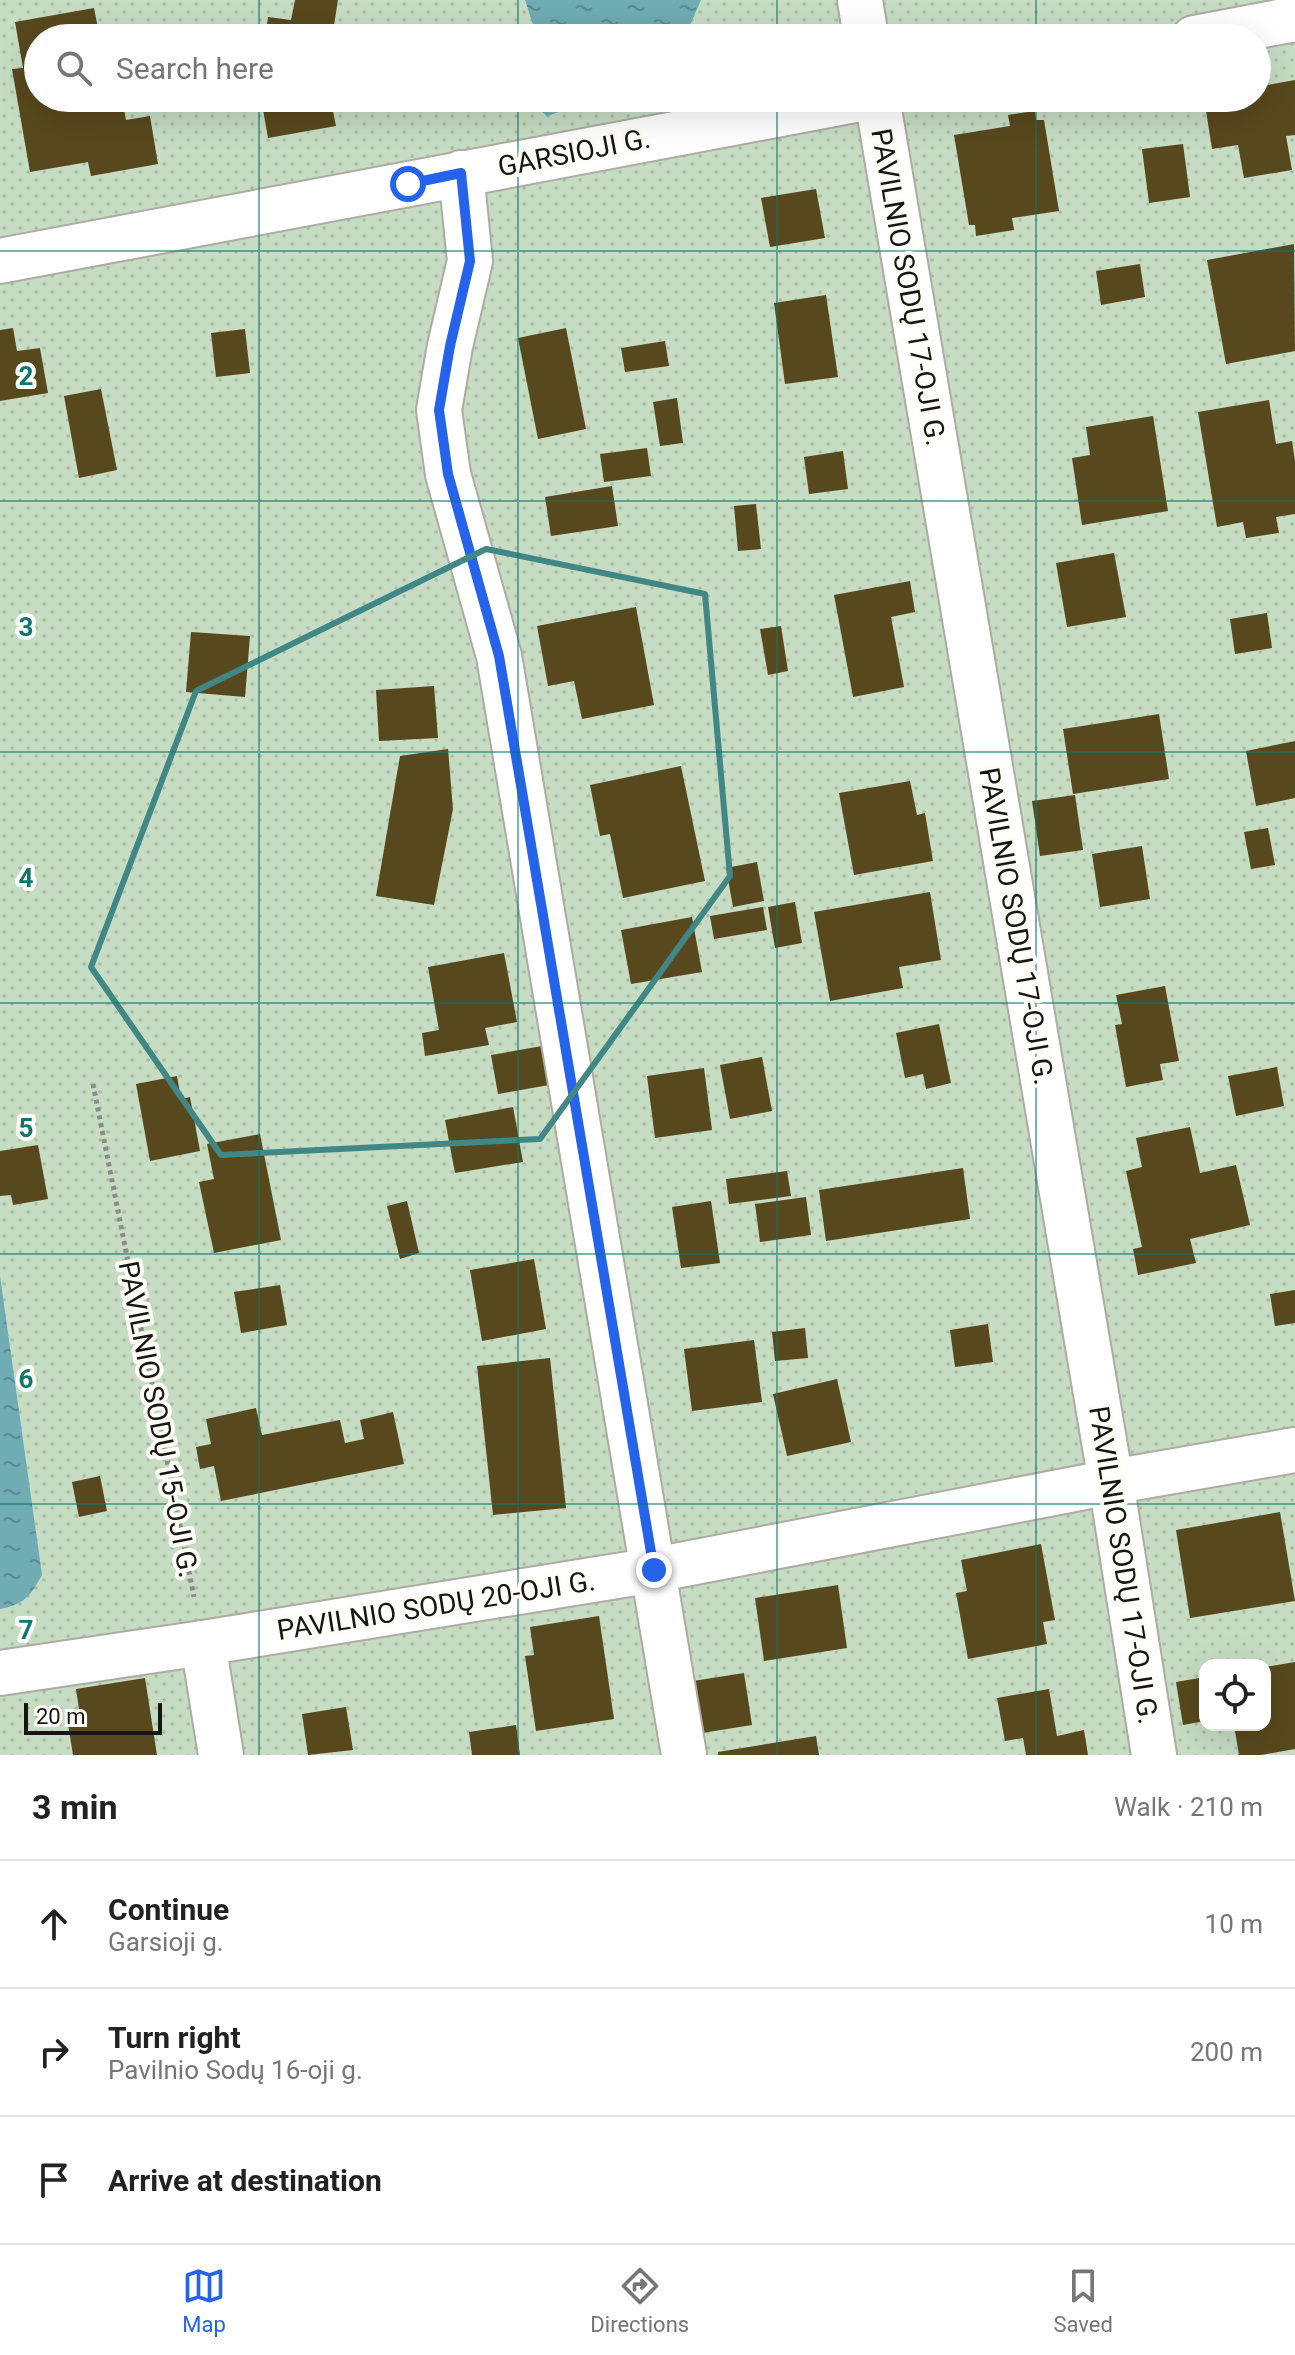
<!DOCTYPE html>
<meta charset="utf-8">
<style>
:root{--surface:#fff;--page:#f6f6f6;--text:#222;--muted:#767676;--line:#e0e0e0;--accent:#2563eb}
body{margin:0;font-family:Roboto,sans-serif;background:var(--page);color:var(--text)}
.controls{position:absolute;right:24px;bottom:24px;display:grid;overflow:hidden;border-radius:16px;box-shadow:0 8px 32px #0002}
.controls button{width:72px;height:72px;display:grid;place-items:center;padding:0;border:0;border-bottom:2px solid var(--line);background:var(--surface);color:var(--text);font:40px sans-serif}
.scale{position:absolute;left:24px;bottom:20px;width:138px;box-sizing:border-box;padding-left:8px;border:4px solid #161512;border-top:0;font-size:22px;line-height:28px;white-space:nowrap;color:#161512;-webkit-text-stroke:6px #fffdf7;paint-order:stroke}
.stop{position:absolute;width:24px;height:24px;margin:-18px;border:6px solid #2563eb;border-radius:50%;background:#fff}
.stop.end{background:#2563eb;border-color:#fff;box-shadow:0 2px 8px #0008}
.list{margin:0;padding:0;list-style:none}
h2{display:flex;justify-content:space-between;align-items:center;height:104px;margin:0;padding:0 32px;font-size:34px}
h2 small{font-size:26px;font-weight:400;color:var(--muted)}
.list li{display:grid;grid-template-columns:52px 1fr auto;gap:24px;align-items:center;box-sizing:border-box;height:128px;padding:0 32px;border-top:2px solid var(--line)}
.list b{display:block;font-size:30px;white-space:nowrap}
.list p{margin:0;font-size:26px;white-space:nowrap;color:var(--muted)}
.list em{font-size:26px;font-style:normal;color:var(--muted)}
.icon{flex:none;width:44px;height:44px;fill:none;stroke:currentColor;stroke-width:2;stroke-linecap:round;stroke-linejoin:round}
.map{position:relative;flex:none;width:1295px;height:1755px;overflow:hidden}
.search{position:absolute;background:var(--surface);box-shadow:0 8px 32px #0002;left:24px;right:24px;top:24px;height:88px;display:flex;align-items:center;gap:20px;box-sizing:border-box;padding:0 28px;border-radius:44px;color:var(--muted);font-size:30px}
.sheet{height:488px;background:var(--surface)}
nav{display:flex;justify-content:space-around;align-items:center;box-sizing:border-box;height:112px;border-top:2px solid var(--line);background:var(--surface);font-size:22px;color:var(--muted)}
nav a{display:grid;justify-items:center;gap:4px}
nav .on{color:var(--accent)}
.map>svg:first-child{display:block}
.garden{fill:url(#garden-dots);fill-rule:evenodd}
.water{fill:url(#water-ripples)}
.building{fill:#58481d}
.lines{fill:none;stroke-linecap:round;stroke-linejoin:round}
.minor-casing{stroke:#aeaba3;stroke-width:48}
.path{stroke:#8e8b86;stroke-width:5;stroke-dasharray:4 4;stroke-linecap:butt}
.minor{stroke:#fff;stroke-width:44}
.route{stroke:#2563eb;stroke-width:10}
.marked{fill:none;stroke:#408785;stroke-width:6;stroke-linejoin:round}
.grid{fill:none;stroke:#0f766e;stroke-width:2;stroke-opacity:0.55}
.labels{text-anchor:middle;stroke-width:8;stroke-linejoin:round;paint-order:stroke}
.street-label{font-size:28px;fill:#161512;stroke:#fffdf7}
.grid-label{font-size:26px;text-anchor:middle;font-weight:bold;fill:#0f766e;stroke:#fffdf7;stroke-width:8;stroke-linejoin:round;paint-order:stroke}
</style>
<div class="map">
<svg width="1295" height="1755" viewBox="0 0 1295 1755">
<defs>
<pattern id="garden-dots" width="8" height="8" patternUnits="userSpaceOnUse" patternTransform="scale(2)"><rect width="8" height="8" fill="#c6dcc3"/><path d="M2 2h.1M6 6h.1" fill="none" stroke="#a9bca6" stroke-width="1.8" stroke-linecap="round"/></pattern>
<pattern id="water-ripples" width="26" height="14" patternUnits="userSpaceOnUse" patternTransform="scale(2)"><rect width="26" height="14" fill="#6facb3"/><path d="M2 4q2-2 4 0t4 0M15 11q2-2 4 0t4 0" fill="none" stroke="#5a8b90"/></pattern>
</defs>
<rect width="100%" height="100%" fill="#f3efe7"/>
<path class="garden" d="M 0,0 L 1295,0 L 1295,1755 L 0,1755 ZM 38,38 L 1257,38 L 1257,98 L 38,98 ZM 1205,1665 L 1265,1665 L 1265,1725 L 1205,1725 Z"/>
<g class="water">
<path d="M 525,0 L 701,0 L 687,32 L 690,38 L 535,38 L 535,31 Z"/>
<path d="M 526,98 L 600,98 L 547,116 Z"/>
<path d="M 0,1276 L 42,1575 C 30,1596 25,1604 0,1609 Z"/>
</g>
<g class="building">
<path d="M 295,0 L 338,0 L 332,38 L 265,38 L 268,17 L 291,20 Z"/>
<path d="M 94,8 L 100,38 L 38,38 L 38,98 L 122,98 L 126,120 L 150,116 L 158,164 L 91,176 L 88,162 L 30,172 L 12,69 L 23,68 L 15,22 Z"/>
<path d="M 1295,80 L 1295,135 L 1286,136 L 1292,170 L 1244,178 L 1238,145 L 1212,149 L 1204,98 L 1257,98 L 1257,87 Z"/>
<path d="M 261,98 L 336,98 L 333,111 L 336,126 L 268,138 Z"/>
<path d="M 1035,111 L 1036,120 L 1044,120 L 1059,211 L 1012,218 L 1014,230 L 976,236 L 975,225 L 969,225 L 954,135 L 1010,126 L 1008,115 Z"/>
<path d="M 1183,144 L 1190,197 L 1149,203 L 1142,149 Z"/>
<path d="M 816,189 L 825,238 L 770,247 L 761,198 Z"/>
<path d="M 1294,244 L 1295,351 L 1226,364 L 1207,260 Z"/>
<path d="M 1140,264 L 1145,297 L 1101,305 L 1096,271 Z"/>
<path d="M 826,295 L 838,377 L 785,384 L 774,303 Z"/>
<path d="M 13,328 L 17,351 L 40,348 L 48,393 L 0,401 L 0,330 Z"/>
<path d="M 566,328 L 586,429 L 538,439 L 518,338 Z"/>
<path d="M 245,329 L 250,373 L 216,377 L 211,333 Z"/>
<path d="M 665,341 L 669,366 L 625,372 L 621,348 Z"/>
<path d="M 101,389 L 117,470 L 79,478 L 64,396 Z"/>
<path d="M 677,398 L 683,443 L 660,446 L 653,402 Z"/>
<path d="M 1269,400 L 1276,444 L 1292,441 L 1295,461 L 1295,514 L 1276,517 L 1279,533 L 1246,538 L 1243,522 L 1217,527 L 1198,412 Z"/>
<path d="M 1153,416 L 1168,511 L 1082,525 L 1072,458 L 1090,455 L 1086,427 Z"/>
<path d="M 647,448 L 651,476 L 604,482 L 600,454 Z"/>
<path d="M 843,451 L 848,489 L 809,494 L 804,457 Z"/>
<path d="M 612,486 L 618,526 L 551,536 L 545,497 Z"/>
<path d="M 756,504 L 761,549 L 738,551 L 734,506 Z"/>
<path d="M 1114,553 L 1126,617 L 1067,627 L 1056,563 Z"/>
<path d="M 910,581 L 915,612 L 891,617 L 904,687 L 853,697 L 834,595 Z"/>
<path d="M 636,607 L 654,705 L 582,719 L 574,681 L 548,686 L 537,626 Z"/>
<path d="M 1267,613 L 1272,648 L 1235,654 L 1230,619 Z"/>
<path d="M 781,626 L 788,671 L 768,675 L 760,629 Z"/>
<path d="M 191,632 L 250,636 L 245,697 L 186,692 Z"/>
<path d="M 434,686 L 438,738 L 379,741 L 376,690 Z"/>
<path d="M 1159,714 L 1169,779 L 1073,794 L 1063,729 Z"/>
<path d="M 1295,741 L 1295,798 L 1256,806 L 1246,751 Z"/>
<path d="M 448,749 L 453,809 L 434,905 L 376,896 L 400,756 Z"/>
<path d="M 681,766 L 705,881 L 623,898 L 610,834 L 600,836 L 590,785 Z"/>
<path d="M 910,781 L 917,815 L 925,813 L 933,861 L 854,875 L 839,793 Z"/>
<path d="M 1075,795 L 1083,850 L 1040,856 L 1032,801 Z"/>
<path d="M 1268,828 L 1275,865 L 1251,869 L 1244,832 Z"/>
<path d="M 1142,846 L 1150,899 L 1100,907 L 1092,854 Z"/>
<path d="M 757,862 L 764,901 L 733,907 L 726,868 Z"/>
<path d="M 930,892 L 941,960 L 899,967 L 903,988 L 830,1001 L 814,912 Z"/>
<path d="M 795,902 L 802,943 L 775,948 L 768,907 Z"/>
<path d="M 763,907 L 767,930 L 714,939 L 710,916 Z"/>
<path d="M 692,917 L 702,972 L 631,984 L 621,930 Z"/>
<path d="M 504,953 L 517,1022 L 485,1028 L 489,1045 L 425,1056 L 422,1033 L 439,1030 L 428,967 Z"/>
<path d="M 1165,986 L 1179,1061 L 1160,1064 L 1163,1080 L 1126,1087 L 1115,1025 L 1122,1024 L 1116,995 Z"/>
<path d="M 939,1024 L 951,1083 L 926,1089 L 923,1074 L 905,1078 L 896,1033 Z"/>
<path d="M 542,1046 L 549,1085 L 498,1094 L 491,1055 Z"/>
<path d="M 762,1057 L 772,1111 L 730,1119 L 720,1065 Z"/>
<path d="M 1277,1067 L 1284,1106 L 1236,1116 L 1228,1076 Z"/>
<path d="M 704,1068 L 712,1130 L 655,1138 L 647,1076 Z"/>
<path d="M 177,1076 L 181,1099 L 190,1097 L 200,1151 L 150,1161 L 136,1084 Z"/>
<path d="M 513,1107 L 523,1162 L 455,1173 L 445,1120 Z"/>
<path d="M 1190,1127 L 1200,1173 L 1236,1165 L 1250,1225 L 1190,1239 L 1196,1263 L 1138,1275 L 1133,1249 L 1142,1247 L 1126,1171 L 1142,1167 L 1136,1138 Z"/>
<path d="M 260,1134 L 281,1240 L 214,1253 L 199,1182 L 214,1179 L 207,1144 Z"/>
<path d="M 38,1145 L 48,1199 L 13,1205 L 11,1195 L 0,1196 L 0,1151 Z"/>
<path d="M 963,1168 L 970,1219 L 826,1241 L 819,1190 Z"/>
<path d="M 787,1171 L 791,1196 L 729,1204 L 726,1179 Z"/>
<path d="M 806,1197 L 811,1235 L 760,1242 L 755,1204 Z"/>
<path d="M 407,1201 L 419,1253 L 400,1259 L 387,1206 Z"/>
<path d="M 711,1201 L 720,1263 L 681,1268 L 672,1207 Z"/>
<path d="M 534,1259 L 546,1329 L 482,1341 L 470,1270 Z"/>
<path d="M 280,1285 L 287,1325 L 241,1333 L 234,1292 Z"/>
<path d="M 1295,1290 L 1295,1323 L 1275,1326 L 1270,1294 Z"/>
<path d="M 988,1324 L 993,1362 L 955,1367 L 950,1330 Z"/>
<path d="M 805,1328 L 808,1358 L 775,1361 L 772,1332 Z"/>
<path d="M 754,1340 L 762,1402 L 692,1411 L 684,1349 Z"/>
<path d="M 550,1358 L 566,1508 L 493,1515 L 477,1366 Z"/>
<path d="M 837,1379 L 851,1442 L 787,1456 L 773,1394 Z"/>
<path d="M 256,1408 L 262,1435 L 340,1420 L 345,1443 L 364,1439 L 360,1420 L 393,1412 L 404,1464 L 221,1501 L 214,1466 L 200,1469 L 196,1447 L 211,1444 L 206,1419 Z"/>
<path d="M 100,1476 L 107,1511 L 79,1517 L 72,1482 Z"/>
<path d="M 1280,1512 L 1295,1601 L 1190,1618 L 1176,1530 Z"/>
<path d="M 1041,1544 L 1055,1620 L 1043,1622 L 1047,1644 L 968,1659 L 956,1593 L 967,1591 L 961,1560 Z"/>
<path d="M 838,1585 L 847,1648 L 764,1661 L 755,1598 Z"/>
<path d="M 599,1616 L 614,1719 L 536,1731 L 525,1656 L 534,1655 L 530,1627 Z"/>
<path d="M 1295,1662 L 1295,1749 L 1261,1755 L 1239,1755 L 1234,1725 L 1265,1725 L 1265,1667 Z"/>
<path d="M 744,1673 L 752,1725 L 702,1733 L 693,1681 Z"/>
<path d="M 1205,1677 L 1205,1721 L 1183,1725 L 1176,1682 Z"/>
<path d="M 145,1678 L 157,1755 L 73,1755 L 67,1718 L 80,1716 L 76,1689 Z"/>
<path d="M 1049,1689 L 1057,1736 L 1084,1730 L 1088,1755 L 1026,1755 L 1023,1738 L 1005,1741 L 997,1698 Z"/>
<path d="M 346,1707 L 353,1750 L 308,1755 L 302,1714 Z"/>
<path d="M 516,1725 L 520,1755 L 472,1755 L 469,1732 Z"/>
<path d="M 816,1736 L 819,1755 L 718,1755 L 718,1752 Z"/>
</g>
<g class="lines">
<g class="minor-casing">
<g id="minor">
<path d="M 860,0 L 866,38"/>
<path d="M 1194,38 L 1295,19"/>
<path d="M 877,98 L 1111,1482 L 1154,1755"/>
<path d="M 461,173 L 470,261 L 450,346 L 439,410 L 448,474 L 499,656 L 684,1755"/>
<path d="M 0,261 L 866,98"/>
<path d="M 203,1643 L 221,1755"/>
<path d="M 0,1673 L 203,1643 L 654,1570 L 1111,1482 L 1295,1450"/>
</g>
</g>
<path class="path" d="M 93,1084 L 194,1597"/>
<use href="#minor" class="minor"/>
</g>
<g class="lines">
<path class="route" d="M 408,184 L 461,173 L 470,261 L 450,346 L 439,410 L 448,474 L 499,656 L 654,1570"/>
</g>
<path class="marked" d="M 486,549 L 705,594 L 730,876 L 540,1139 L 221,1155 L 91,967 L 196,691 Z"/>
<path class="grid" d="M 259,0 L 259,38M 518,0 L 518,38M 777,0 L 777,38M 1036,0 L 1036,38M 259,98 L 259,1755M 518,98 L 518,1755M 777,98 L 777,1755M 1036,98 L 1036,1755M 0,251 L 1295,251M 0,501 L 1295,501M 0,752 L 1295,752M 0,1003 L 1295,1003M 0,1254 L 1295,1254M 0,1504 L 1295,1504"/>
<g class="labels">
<g class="street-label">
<text transform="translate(574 152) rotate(-11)" y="10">GARSIOJI G.</text>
<text transform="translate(909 287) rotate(80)" y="10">PAVILNIO SODŲ 17-OJI G.</text>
<text transform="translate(1017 926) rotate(80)" y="10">PAVILNIO SODŲ 17-OJI G.</text>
<text transform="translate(159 1419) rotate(79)" y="10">PAVILNIO SODŲ 15-OJI G.</text>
<text transform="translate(1124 1565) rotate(81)" y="10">PAVILNIO SODŲ 17-OJI G.</text>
<text transform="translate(436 1605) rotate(-9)" y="10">PAVILNIO SODŲ 20-OJI G.</text>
</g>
</g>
<g class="grid-label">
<text x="26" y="385">2</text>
<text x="26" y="636">3</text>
<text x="26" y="887">4</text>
<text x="26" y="1137">5</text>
<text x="26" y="1388">6</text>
<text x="26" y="1639">7</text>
</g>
</svg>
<div class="controls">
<button><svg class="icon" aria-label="locate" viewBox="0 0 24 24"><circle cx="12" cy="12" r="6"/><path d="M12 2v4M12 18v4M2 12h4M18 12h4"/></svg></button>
</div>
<div class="scale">20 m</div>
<div class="stop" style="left:408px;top:184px"></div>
<div class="stop end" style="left:654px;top:1570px"></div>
<div class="search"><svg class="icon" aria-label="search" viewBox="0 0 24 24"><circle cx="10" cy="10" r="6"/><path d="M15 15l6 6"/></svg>Search here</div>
</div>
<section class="sheet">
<h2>3 min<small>Walk · 210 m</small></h2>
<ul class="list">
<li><svg class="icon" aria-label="ahead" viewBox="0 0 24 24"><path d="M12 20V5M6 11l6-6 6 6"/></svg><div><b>Continue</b><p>Garsioji g.</p></div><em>10 m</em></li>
<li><svg class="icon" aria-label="right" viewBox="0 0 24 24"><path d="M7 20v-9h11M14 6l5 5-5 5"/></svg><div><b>Turn right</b><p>Pavilnio Sodų 16-oji g.</p></div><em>200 m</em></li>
<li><svg class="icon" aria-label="arrive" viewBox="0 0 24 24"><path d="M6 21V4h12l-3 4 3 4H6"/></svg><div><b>Arrive at destination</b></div></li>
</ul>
</section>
<nav>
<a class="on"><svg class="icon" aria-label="map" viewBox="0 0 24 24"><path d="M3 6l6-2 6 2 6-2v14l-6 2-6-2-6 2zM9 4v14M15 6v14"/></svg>Map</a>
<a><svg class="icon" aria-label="directions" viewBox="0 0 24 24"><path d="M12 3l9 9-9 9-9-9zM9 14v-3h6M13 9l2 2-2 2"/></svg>Directions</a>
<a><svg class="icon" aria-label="saved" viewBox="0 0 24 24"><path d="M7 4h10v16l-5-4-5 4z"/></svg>Saved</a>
</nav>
